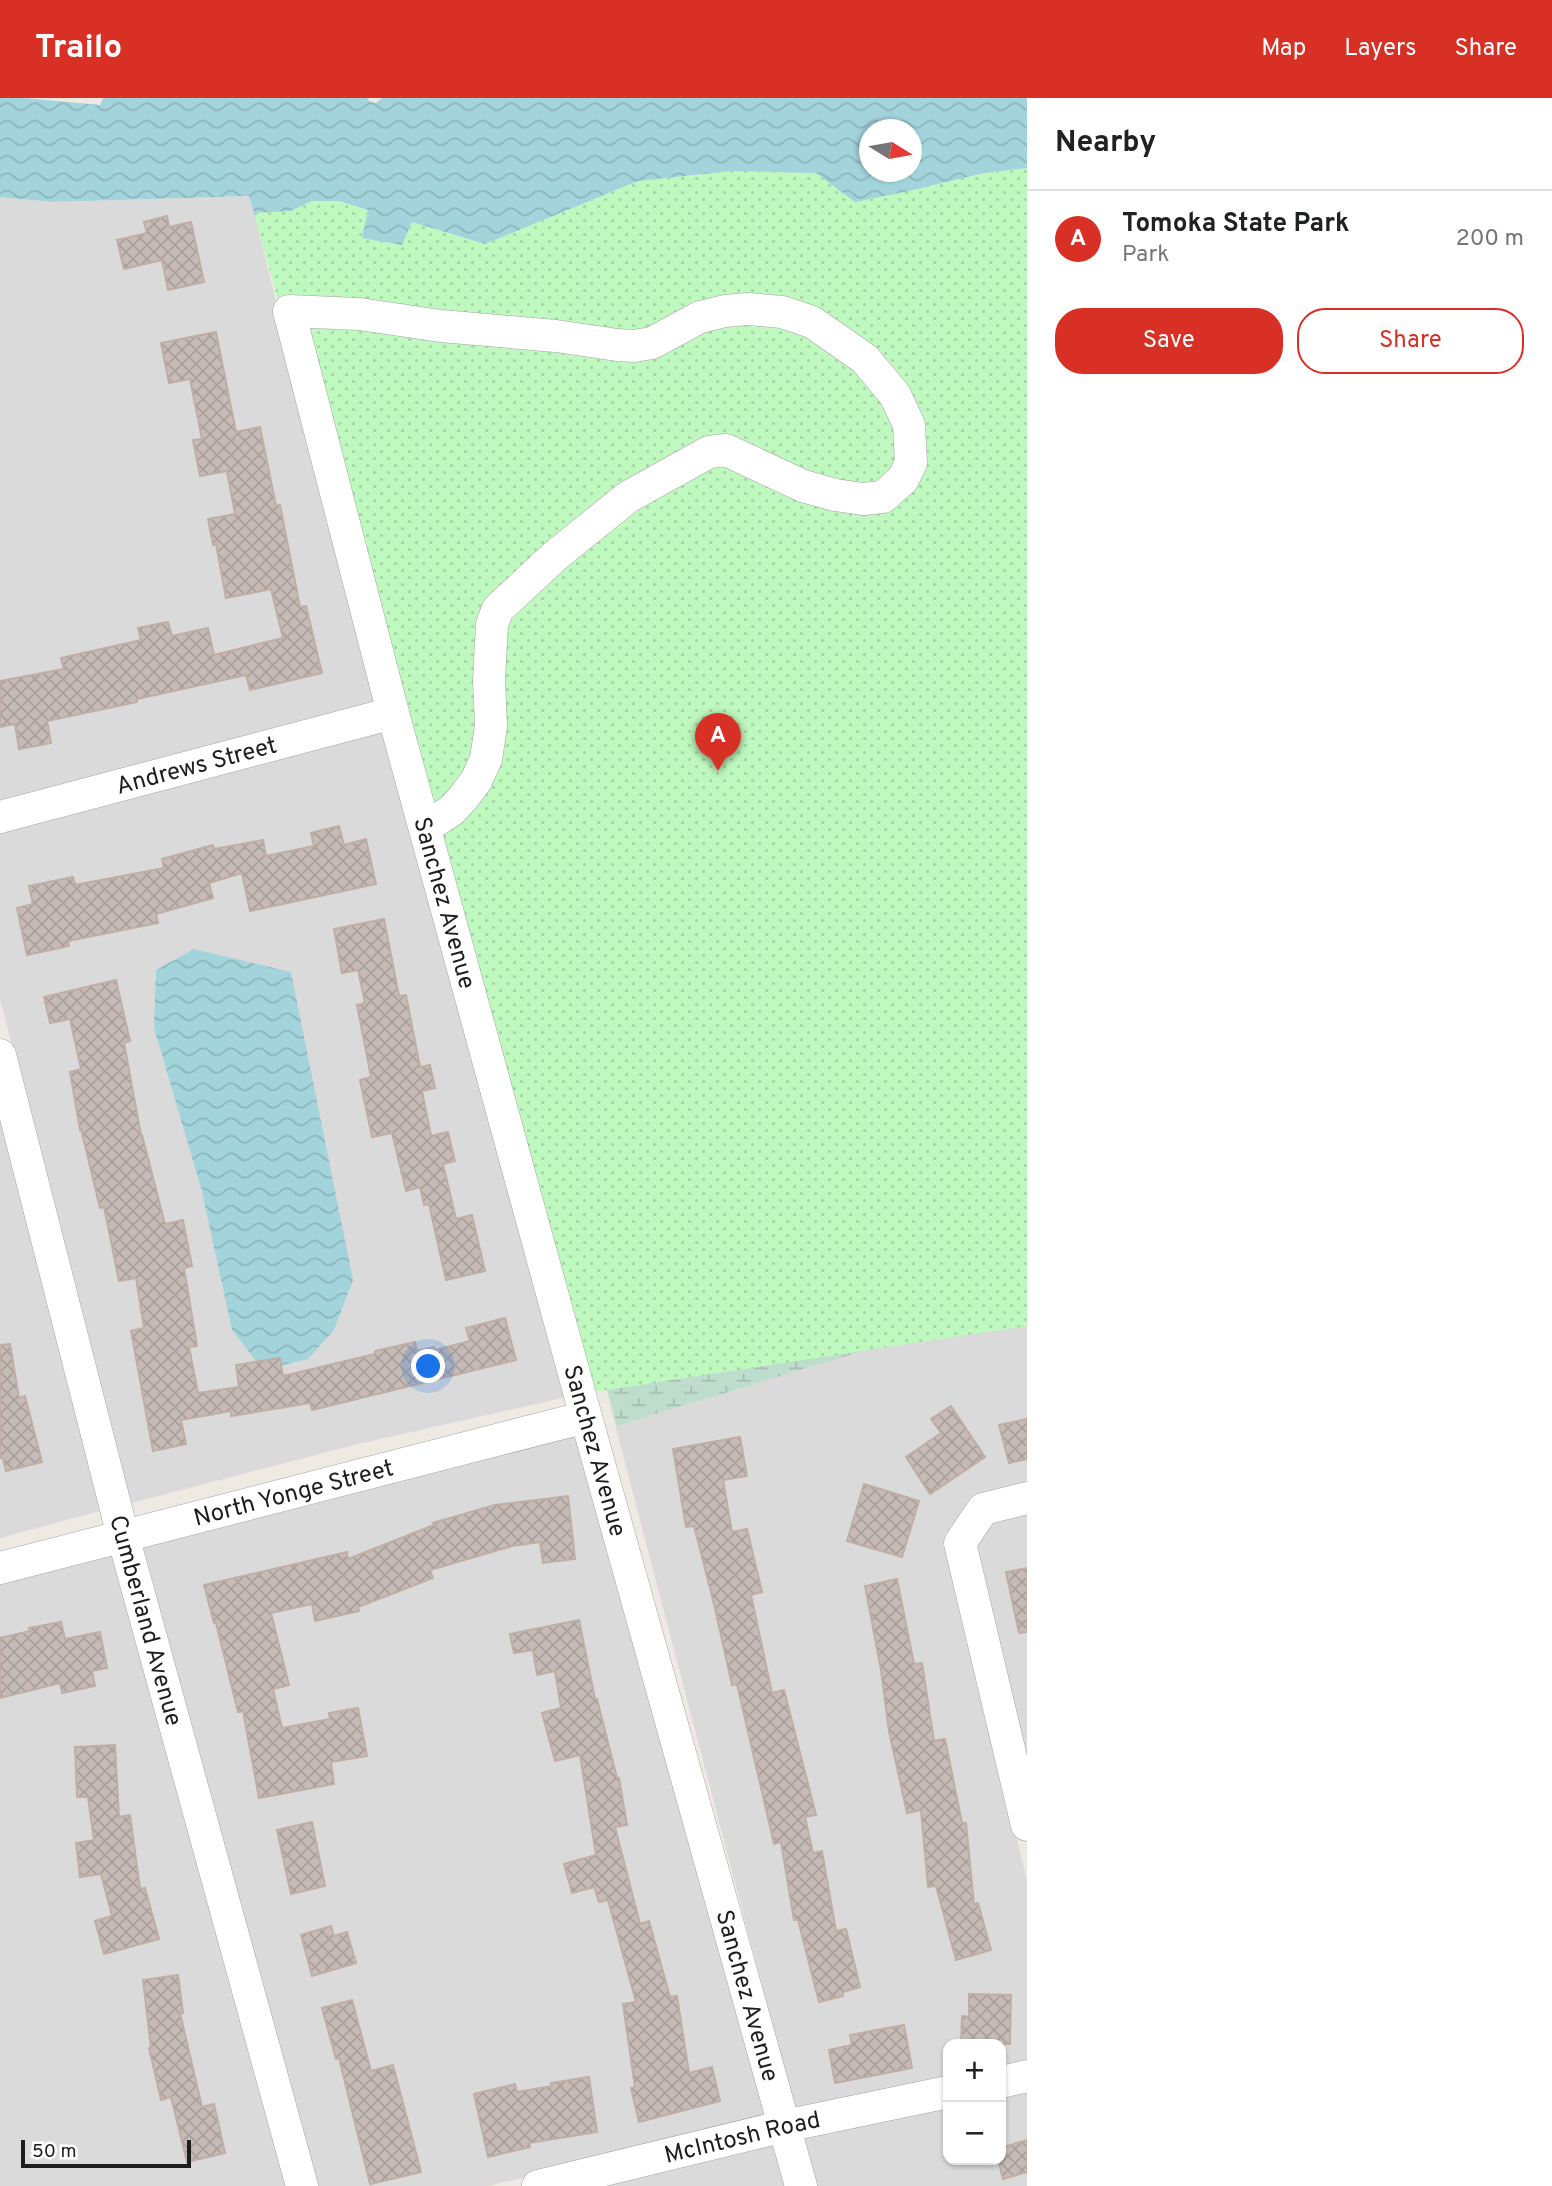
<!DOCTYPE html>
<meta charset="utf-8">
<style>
:root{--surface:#fff;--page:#f2f2f2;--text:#202124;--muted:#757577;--line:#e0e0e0;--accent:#d93025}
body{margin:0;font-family:Overpass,sans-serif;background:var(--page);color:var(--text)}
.controls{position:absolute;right:21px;bottom:21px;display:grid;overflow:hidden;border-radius:14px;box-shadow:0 2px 5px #0004}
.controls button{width:63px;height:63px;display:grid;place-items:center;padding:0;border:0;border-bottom:2px solid var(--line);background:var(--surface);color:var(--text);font:35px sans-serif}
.compass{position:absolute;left:859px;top:21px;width:63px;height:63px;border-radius:50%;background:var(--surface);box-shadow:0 2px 5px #0004;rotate:101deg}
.scale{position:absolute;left:21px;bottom:18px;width:170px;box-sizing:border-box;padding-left:7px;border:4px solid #1d1d1d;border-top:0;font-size:19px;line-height:24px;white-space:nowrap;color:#1d1d1d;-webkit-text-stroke:5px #fff;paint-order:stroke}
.you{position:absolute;left:429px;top:1269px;width:24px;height:24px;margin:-18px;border:5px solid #fff;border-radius:50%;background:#1a73e8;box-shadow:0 0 0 10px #1a73e833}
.badge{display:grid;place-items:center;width:46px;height:46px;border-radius:50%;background:var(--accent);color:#fff;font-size:23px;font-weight:700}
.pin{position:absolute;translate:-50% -58px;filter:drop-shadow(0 2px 4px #0008)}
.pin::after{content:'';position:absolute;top:37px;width:24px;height:21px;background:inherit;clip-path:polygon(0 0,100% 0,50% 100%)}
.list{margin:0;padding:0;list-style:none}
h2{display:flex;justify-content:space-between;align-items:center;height:91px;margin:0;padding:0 28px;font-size:30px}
h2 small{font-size:23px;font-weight:400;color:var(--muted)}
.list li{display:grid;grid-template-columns:46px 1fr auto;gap:21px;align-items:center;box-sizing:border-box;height:98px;padding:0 28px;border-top:2px solid var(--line)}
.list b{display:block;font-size:26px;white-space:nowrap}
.list p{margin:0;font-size:23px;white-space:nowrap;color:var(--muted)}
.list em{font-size:23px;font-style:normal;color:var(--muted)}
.actions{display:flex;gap:14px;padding:21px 28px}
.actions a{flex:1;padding:16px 0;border:2px solid var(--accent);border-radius:28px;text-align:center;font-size:24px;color:var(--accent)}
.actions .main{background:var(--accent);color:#fff}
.map{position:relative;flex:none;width:1027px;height:2088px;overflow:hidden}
header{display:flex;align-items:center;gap:42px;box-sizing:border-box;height:98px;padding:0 35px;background:var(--accent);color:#fff}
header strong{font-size:33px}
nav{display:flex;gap:38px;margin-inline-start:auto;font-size:24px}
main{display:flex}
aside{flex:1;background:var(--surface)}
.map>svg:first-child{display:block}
.residential{fill:#dbdada;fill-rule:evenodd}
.wetland{fill:url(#wetland-marsh)}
.park{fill:url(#park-dots)}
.water{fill:url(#water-waves);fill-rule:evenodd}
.building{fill:url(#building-cross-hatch);stroke:#c0aea5;stroke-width:2}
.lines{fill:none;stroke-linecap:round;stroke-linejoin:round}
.minor-casing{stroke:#a4a4a4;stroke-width:33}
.minor{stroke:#fff;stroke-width:32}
.labels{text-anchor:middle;stroke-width:5;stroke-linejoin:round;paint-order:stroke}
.street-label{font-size:24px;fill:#1d1d1d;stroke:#fff}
</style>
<header>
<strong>Trailo</strong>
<nav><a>Map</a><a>Layers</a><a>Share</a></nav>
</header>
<main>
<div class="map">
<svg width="1027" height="2088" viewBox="0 0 1027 2088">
<defs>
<pattern id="wetland-marsh" width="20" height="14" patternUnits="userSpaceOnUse" patternTransform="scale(1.75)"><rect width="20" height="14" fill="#bfddcd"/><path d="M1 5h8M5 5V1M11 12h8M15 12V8" fill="none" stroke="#a4bdb0"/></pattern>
<pattern id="park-dots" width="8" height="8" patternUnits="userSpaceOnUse" patternTransform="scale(1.75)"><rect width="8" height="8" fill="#bff9bf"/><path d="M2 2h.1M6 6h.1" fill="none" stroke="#a4d5a4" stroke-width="1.8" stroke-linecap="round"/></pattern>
<pattern id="water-waves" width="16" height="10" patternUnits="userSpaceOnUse" patternTransform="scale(1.75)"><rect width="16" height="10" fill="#a3d4dc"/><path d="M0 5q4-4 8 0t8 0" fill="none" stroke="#8cb6bc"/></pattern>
<pattern id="building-cross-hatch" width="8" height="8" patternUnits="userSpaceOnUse" patternTransform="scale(1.75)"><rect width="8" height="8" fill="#c6bbb6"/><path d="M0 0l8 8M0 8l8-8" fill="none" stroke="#aaa09c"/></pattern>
</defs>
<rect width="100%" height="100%" fill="#eee9e3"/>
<g class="residential">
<path d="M 250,98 L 276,204 L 274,205 L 377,607 L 0,707 L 0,99 L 52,104 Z"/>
<path d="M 383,630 L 580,1296 L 354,1347 L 131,1405 L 0,901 L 0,731 ZM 291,874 L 232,1232 L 201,1090 Z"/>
<path d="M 0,1003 L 107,1411 L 0,1440 Z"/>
<path d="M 1027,1203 L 1027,1388 L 952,1434 L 945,1435 L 946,1442 L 942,1448 L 948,1451 L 1027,1783 L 1027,1966 L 1001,1972 L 1001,1946 L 948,1946 L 948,1983 L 795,2014 L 606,1292 L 617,1328 Z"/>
<path d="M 586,1319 L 770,2020 L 488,2088 L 316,2088 L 137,1435 Z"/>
<path d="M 1027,1412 L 1027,1669 L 974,1447 L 991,1421 Z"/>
<path d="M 114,1441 L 289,2088 L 0,2088 L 0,1469 Z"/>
<path d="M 1027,1990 L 1027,2088 L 814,2088 L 801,2037 L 948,2006 L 948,2062 L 1001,2062 L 1001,1996 Z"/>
<path d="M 776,2043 L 788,2088 L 588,2088 Z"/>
</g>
<path class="wetland" d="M 1027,1203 L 617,1328 L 607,1292 Z"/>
<path class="park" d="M 1027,70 L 1027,1228 L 580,1296 L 254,115 L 291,113 L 312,103 L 339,103 L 368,112 L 362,140 L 412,124 L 485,146 L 638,83 L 732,73 L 816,75 L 856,104 L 984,75 Z"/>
<g class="water">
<path d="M 0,0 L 24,0 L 100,7 L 103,0 L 368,0 L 369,3 L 376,5 L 382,0 L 1027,0 L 1027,70 L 984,75 L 909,93 L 855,104 L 816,75 L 732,73 L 638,83 L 485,146 L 412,124 L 402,147 L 362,140 L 368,112 L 339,103 L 312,103 L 291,113 L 254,115 L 249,98 L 52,104 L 0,99 ZM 870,32 L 912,32 L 912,74 L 870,74 Z"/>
<path d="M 194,851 L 291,874 L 353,1182 L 334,1232 L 308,1261 L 263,1272 L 232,1232 L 201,1090 L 154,930 L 156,872 Z"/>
</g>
<g class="building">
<path d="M 167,118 L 169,129 L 191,124 L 204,184 L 168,192 L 162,162 L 124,171 L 117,142 L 147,135 L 144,124 Z"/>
<path d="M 216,234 L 236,334 L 260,329 L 276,408 L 280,407 L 300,509 L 306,508 L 322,575 L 250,592 L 246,577 L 137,601 L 137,604 L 47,623 L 51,645 L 19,651 L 15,626 L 0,629 L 0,583 L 64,571 L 61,560 L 141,542 L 138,530 L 168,524 L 172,538 L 208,530 L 214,557 L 283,540 L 271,491 L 226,500 L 216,446 L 213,447 L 208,421 L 235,416 L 227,373 L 200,378 L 193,342 L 202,341 L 190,281 L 169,285 L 161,245 Z"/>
<path d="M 339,728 L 344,747 L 366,741 L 376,786 L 250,813 L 242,775 L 209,785 L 213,800 L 156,816 L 158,825 L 68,843 L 69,848 L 27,857 L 17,810 L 33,806 L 29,788 L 73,779 L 75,787 L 164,770 L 162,761 L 213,747 L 214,751 L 263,742 L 266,758 L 314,748 L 311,735 Z"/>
<path d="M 384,821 L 399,898 L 406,897 L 420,969 L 430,967 L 435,990 L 422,993 L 431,1038 L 448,1034 L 455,1063 L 443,1066 L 456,1121 L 472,1117 L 485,1173 L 446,1182 L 429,1106 L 424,1107 L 420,1089 L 406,1093 L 392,1035 L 372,1039 L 360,982 L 371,979 L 357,907 L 365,905 L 358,872 L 342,875 L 334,831 Z"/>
<path d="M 116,882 L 130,943 L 124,945 L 141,1037 L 142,1037 L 165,1126 L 183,1122 L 192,1168 L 184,1170 L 197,1248 L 189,1249 L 198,1295 L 239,1289 L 236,1267 L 280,1260 L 283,1278 L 375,1256 L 375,1253 L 415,1244 L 417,1253 L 434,1249 L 435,1252 L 470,1243 L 466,1230 L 505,1220 L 516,1262 L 312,1312 L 310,1305 L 231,1318 L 231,1313 L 181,1322 L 186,1346 L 153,1353 L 131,1233 L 144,1230 L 136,1180 L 119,1183 L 104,1109 L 100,1110 L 81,1031 L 80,1032 L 70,974 L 81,971 L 70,921 L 50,925 L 44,899 Z"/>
<path d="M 10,1246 L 19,1300 L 25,1298 L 42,1364 L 6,1373 L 3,1360 L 0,1360 L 0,1247 Z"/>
<path d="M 951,1308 L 985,1359 L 930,1396 L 906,1359 L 941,1335 L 931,1321 Z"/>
<path d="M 1027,1321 L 1027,1361 L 1009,1365 L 999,1327 Z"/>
<path d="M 740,1339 L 747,1378 L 723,1382 L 732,1434 L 747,1431 L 762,1494 L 751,1497 L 772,1595 L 784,1592 L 816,1717 L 805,1719 L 813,1755 L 822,1753 L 836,1833 L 846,1831 L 860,1889 L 843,1894 L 843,1898 L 819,1904 L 798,1822 L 794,1822 L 781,1744 L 774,1746 L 737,1586 L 732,1587 L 714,1506 L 694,1428 L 686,1429 L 673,1351 Z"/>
<path d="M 864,1386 L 919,1403 L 902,1459 L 847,1443 Z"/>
<path d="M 568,1398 L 575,1461 L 543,1465 L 540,1444 L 512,1448 L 430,1472 L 433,1480 L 358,1509 L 359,1513 L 315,1523 L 312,1506 L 271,1515 L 289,1587 L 273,1591 L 282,1630 L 330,1621 L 329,1615 L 358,1610 L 367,1658 L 331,1664 L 334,1686 L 259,1700 L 243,1613 L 238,1614 L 216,1525 L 214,1525 L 204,1487 L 347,1454 L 348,1461 L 434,1427 L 433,1425 L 495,1407 Z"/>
<path d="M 1027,1470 L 1027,1534 L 1019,1535 L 1006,1474 Z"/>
<path d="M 897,1481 L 914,1566 L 922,1565 L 934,1643 L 945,1641 L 962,1725 L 966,1725 L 974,1807 L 978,1805 L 991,1852 L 956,1862 L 936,1788 L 928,1789 L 921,1712 L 907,1715 L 889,1633 L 881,1572 L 865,1488 Z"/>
<path d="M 579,1522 L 595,1601 L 597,1601 L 617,1680 L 619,1680 L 627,1727 L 615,1729 L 640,1826 L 649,1823 L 670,1899 L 677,1898 L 689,1975 L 712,1969 L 720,2003 L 639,2024 L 631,1990 L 635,1989 L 623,1906 L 636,1904 L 608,1802 L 599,1804 L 594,1789 L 572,1795 L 564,1766 L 596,1757 L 580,1657 L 555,1663 L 542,1615 L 561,1610 L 555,1573 L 537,1577 L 533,1552 L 514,1555 L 510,1536 Z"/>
<path d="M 61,1524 L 65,1541 L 100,1534 L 107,1570 L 92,1573 L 95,1588 L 62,1595 L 60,1585 L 0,1600 L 0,1540 L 30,1533 L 29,1530 Z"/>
<path d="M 115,1647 L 119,1719 L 130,1717 L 140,1791 L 145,1790 L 159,1841 L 104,1856 L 95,1823 L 112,1818 L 101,1776 L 80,1779 L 76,1745 L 94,1742 L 88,1699 L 77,1699 L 75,1649 Z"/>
<path d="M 312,1724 L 325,1788 L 291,1796 L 277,1732 Z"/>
<path d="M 331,1828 L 334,1838 L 347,1834 L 356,1865 L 312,1878 L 301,1837 Z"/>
<path d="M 178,1877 L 183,1915 L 180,1915 L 202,2009 L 214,2006 L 225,2055 L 187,2064 L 171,1999 L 161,2002 L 149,1950 L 151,1950 L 143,1882 Z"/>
<path d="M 969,1896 L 1011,1897 L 1010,1946 L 961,1946 L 962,1918 L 969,1919 Z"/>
<path d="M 352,1902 L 371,1973 L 393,1967 L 421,2074 L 370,2086 L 339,1960 L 336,1961 L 322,1910 Z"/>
<path d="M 904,1927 L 912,1970 L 835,1985 L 829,1952 L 852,1947 L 850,1937 Z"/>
<path d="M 589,1979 L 597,2034 L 529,2045 L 530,2049 L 488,2059 L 474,1996 L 515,1986 L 517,1994 L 552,1988 L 551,1985 Z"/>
<path d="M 1027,2042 L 1027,2074 L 1003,2081 L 998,2062 L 1001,2062 L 1001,2050 Z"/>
</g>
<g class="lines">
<g class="minor-casing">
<g id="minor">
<path id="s1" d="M 0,719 L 393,615"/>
<path id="s2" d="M 425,730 L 452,712 L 463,700 L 476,683 L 486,661 L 491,628 L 489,582 L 492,526 L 498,511 L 556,457 L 628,399 L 709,354 L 726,352 L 803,388 L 835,397 L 863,401 L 883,399 L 903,381 L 911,365 L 909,327 L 895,297 L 865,261 L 812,224 L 782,214 L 748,211 L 725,213 L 700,219 L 652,245 L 634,248 L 617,247 L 556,238 L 441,228 L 359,216 L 289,213 L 393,615 L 586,1319 L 801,2088"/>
<path id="s3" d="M 0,957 L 123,1438 L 302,2088"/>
<path d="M 1027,1400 L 983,1411 L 960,1445 L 1027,1727"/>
<path id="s4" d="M 0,1470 L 586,1319"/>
<path d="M 1001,1984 L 1027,1978"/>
<path id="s5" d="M 538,2088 L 785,2028 L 948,1994"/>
</g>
</g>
<use href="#minor" class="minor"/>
</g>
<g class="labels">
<g class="street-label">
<text dy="8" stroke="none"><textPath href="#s1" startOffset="203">Andrews Street</textPath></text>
<text dy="8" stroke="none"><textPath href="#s2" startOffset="2068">Sanchez Avenue</textPath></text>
<text dy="8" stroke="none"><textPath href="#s2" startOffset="2636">Sanchez Avenue</textPath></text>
<text dy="8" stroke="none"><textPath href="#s4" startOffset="303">North Yonge Street</textPath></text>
<text dy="8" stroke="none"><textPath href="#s3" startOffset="584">Cumberland Avenue</textPath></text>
<text dy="8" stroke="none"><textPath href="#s2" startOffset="3202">Sanchez Avenue</textPath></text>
<text dy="8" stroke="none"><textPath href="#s5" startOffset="210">McIntosh Road</textPath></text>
</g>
</g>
</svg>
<div class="controls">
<button>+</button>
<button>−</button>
</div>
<svg class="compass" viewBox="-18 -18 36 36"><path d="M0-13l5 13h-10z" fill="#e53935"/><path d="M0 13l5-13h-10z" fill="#757577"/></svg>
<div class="scale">50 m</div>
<div class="you"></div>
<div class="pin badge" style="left:718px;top:673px">A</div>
</div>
<aside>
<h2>Nearby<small></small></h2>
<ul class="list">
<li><span class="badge">A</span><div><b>Tomoka State Park</b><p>Park</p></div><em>200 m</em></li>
</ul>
<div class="actions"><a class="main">Save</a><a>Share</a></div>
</aside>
</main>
